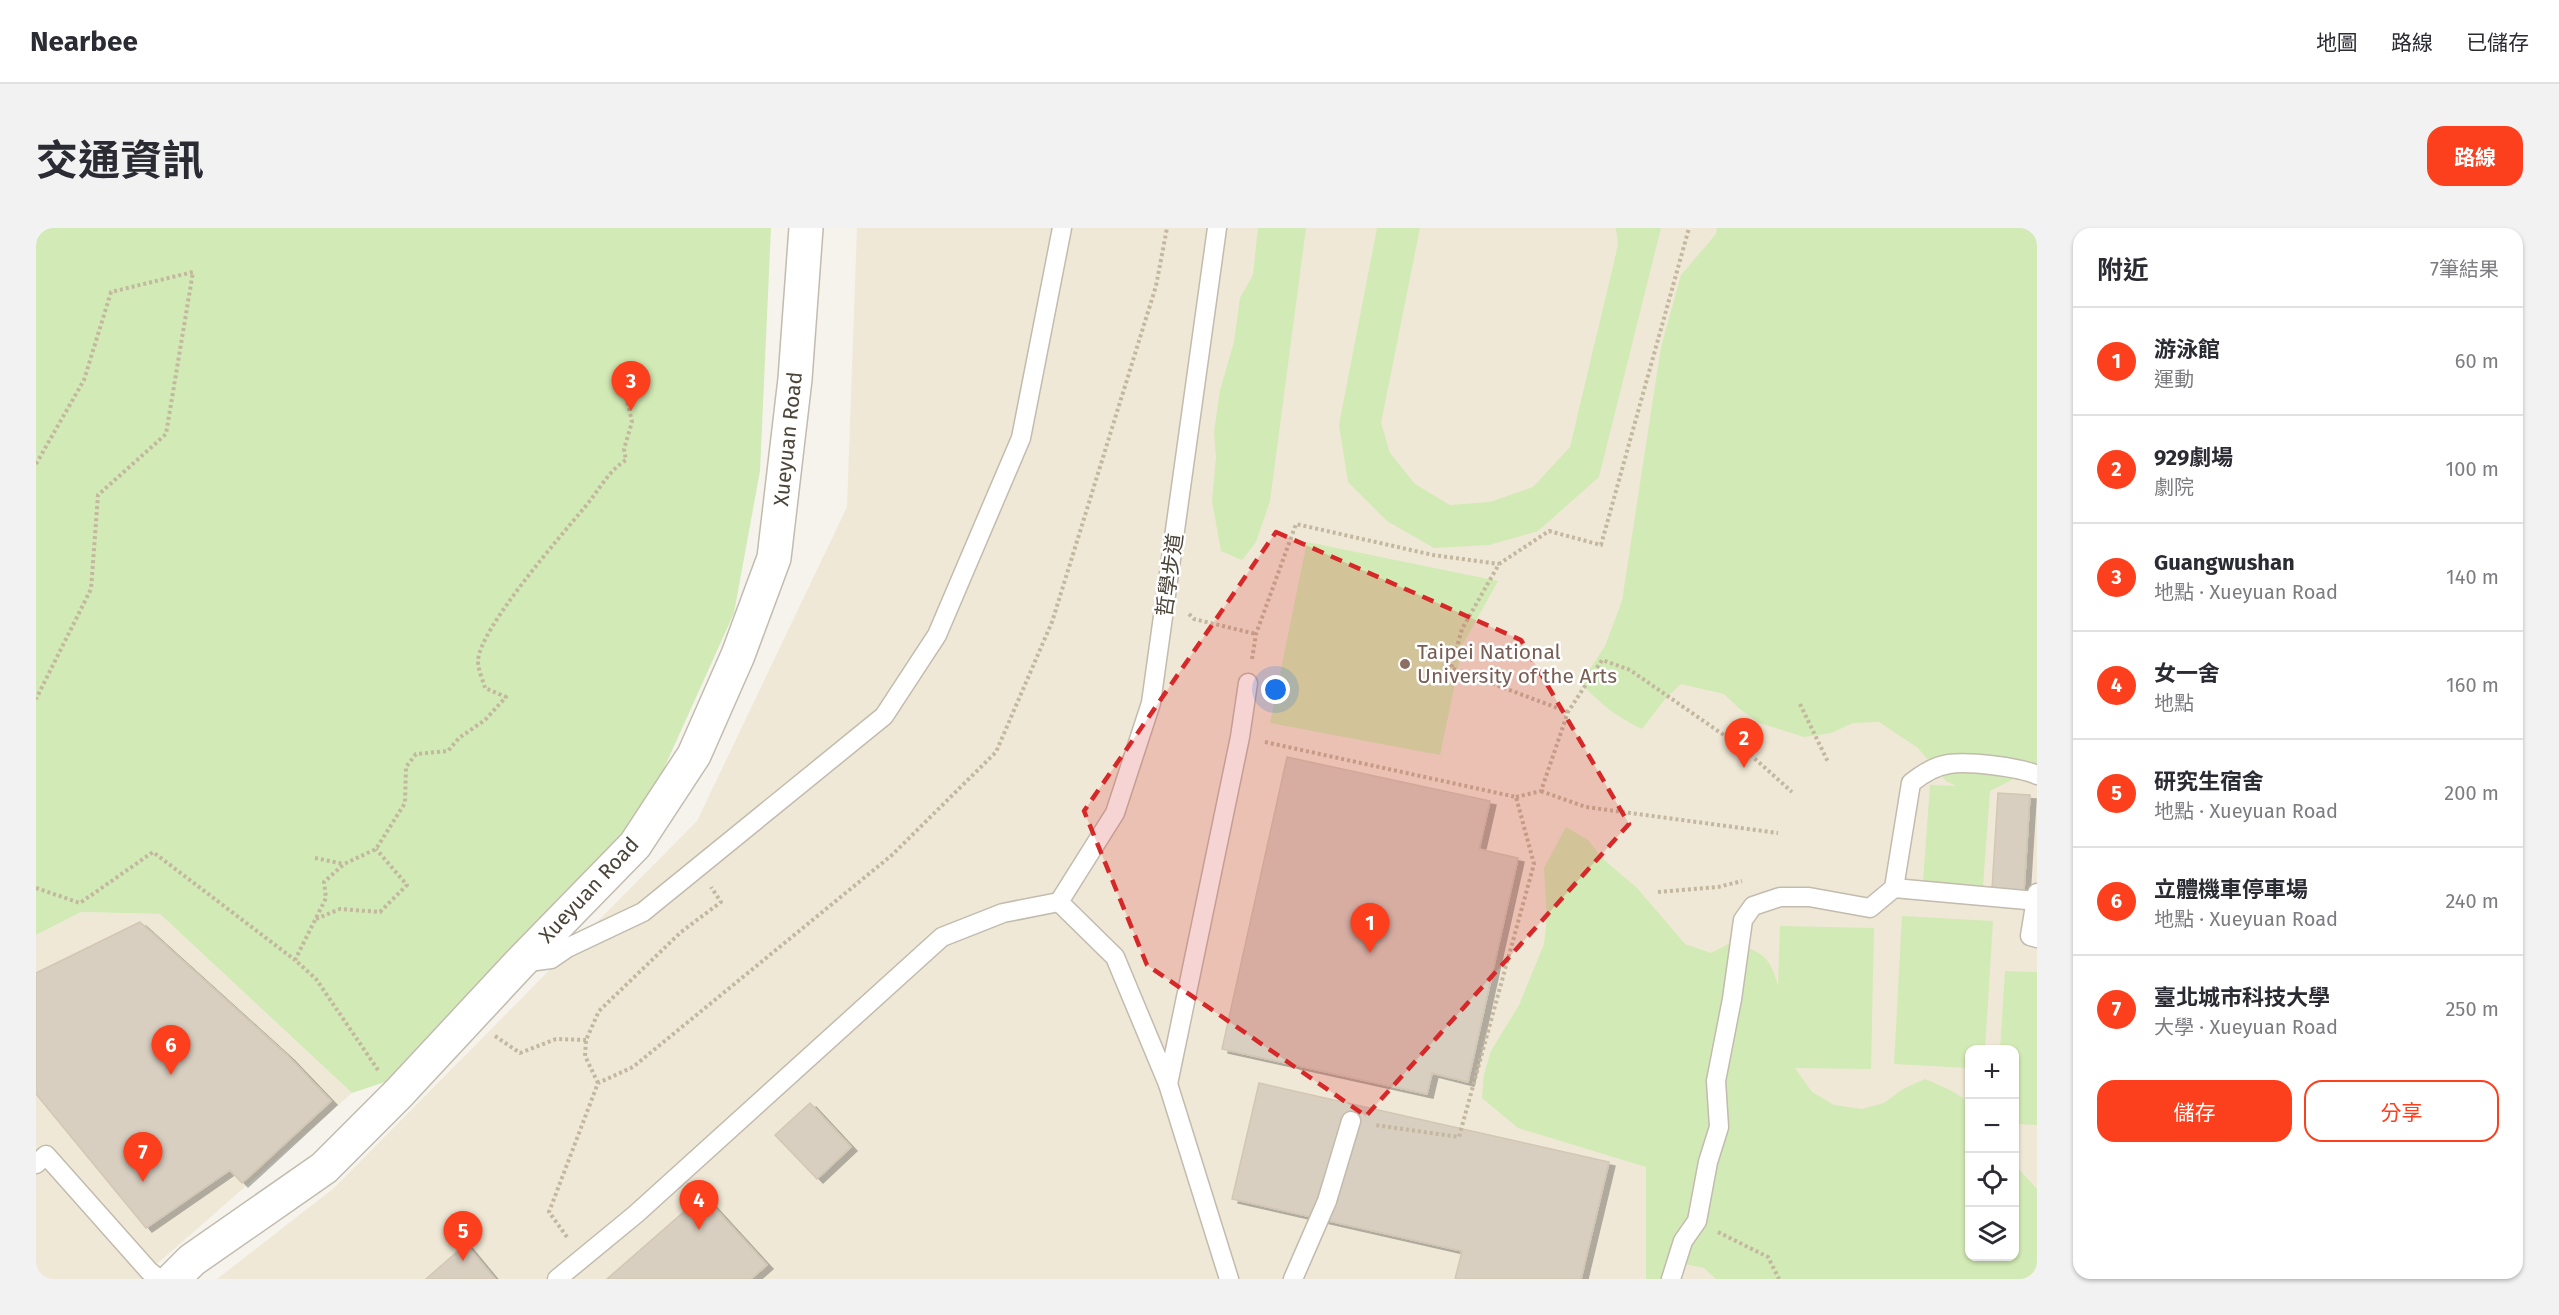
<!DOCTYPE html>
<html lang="zh-TW">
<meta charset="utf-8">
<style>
:root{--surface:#fff;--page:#f2f2f3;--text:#2b2b33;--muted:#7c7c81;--line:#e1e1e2;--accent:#fc3f1d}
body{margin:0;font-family:"Fira Sans","Noto Sans TC",sans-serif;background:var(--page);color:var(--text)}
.controls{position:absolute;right:18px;bottom:18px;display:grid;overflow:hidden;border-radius:12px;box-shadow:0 2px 4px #0004}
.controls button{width:54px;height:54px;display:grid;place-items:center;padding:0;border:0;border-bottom:2px solid var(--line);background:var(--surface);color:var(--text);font:30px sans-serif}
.you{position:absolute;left:1240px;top:462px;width:21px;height:21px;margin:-15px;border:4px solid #fff;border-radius:50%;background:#1a73e8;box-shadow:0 0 0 9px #1a73e833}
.badge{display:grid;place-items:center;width:39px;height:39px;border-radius:50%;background:var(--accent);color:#fff;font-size:20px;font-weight:700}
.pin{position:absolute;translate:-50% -50px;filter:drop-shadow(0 2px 3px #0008)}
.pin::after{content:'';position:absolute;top:32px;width:21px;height:18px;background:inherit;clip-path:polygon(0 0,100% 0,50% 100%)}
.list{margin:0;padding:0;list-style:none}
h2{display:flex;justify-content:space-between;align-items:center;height:78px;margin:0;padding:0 24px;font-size:26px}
h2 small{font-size:20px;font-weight:400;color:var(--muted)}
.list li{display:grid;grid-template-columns:39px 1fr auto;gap:18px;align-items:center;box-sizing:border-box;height:108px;padding:0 24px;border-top:2px solid var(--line)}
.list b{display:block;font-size:22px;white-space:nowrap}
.list p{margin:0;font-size:20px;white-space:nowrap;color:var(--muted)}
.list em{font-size:20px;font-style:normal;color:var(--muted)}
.actions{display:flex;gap:12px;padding:18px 24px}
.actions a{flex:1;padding:14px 0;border:2px solid var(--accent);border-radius:18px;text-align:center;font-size:21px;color:var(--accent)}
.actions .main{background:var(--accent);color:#fff}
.icon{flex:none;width:33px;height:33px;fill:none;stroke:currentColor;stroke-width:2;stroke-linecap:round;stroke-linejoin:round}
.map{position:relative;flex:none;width:2001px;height:1051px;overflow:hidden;border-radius:18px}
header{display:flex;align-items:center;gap:36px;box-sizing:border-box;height:84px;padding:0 30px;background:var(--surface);border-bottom:2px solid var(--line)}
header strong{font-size:28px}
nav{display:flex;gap:33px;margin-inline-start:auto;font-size:21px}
.intro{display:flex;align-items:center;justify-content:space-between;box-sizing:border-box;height:144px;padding:0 36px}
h1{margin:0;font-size:42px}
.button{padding:15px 27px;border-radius:18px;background:var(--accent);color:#fff;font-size:21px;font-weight:700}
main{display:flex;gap:36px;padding:0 36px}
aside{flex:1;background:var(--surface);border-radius:18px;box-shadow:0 2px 4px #0004}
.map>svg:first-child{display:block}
.education{fill:#efe8d6;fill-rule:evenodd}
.green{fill:#d2eab5}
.building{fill:#d8cfc1;stroke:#d3c7b4;stroke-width:1.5;filter:url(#shadow)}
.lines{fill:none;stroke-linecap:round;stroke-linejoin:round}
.service-casing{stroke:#c2bbae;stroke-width:21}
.minor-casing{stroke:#c2bbae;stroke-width:36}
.path{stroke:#c4b79f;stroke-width:4;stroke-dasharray:3 3;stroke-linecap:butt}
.service{stroke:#fff;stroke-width:18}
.minor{stroke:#fff;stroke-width:33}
.marked{fill:#d62828;fill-opacity:0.2;stroke:#d62828;stroke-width:4.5;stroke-dasharray:12 8;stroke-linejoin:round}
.education-dot{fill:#8d6e63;stroke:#fff;stroke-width:2}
.labels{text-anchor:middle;stroke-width:5;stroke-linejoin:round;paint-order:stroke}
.street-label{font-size:21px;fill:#4b4439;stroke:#fff}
.education-label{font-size:21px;fill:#785e54;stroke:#fff;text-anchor:start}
</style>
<header>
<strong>Nearbee</strong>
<nav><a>地圖</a><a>路線</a><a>已儲存</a></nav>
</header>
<div class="intro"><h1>交通資訊</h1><a class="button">路線</a></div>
<main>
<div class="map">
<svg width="2001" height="1051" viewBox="0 0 2001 1051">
<defs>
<filter id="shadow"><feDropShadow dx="6" dy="4" stdDeviation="0" flood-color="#0004"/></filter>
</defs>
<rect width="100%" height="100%" fill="#f6f3ec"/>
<g class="education">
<path d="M 821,0 L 1956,0 L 2001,95 L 2001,1051 L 181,1051 L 298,960 L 661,593 L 811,279 ZM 1934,822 L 1978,822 L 1978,1028 L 1934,1028 Z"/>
<path d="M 45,684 L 124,686 L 316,865 L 113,1043 L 107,1051 L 0,1051 L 0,707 Z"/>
</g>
<g class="green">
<path d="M 0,0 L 735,0 L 724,243 L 698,385 L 607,587 L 370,847 L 316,865 L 124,686 L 45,684 L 0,707 Z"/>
<path d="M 1222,0 L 1270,0 L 1234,273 L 1220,314 L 1206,332 L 1185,323 L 1176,273 L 1180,229 L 1178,204 L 1184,162 L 1198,114 L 1204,70 L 1217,47 Z"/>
<path d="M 1341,0 L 1384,0 L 1345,195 L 1354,225 L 1379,256 L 1414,277 L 1454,274 L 1497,259 L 1534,219 L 1582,17 L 1580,0 L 1625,0 L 1563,249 L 1502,303 L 1453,317 L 1398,320 L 1351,293 L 1312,254 L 1303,197 Z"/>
<path d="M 1681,0 L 2001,0 L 2001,539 L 1954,563 L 1947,658 L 1887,653 L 1894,557 L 1921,558 L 1910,553 L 1882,520 L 1843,494 L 1817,495 L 1795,505 L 1768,509 L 1724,495 L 1705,482 L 1688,466 L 1645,456 L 1629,471 L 1606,501 C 1581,489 1564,476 1545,455 L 1569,418 L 1586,373 L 1625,119 L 1645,47 L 1680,6 Z"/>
<path d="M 1271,314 L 1462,353 L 1427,416 L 1404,527 L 1234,495 Z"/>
<path d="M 1530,599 L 1552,612 L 1567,631 L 1601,660 L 1649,716 L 1675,725 L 1696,714 C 1725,724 1734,727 1742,758 L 1744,698 L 1838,700 L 1835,841 L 1759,840 L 1776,864 L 1798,877 L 1826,881 L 1848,875 L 1867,861 L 1889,851 C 1905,858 1923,864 1934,877 L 1934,1028 L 1978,1028 L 1979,937 L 2001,961 L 2001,1051 L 1680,1051 L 1668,1040 L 1649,1036 L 1631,1051 L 1610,1051 L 1610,939 L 1482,900 L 1446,870 L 1448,846 L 1455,823 L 1483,777 L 1508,716 L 1511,690 L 1508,640 Z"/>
<path d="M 1866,688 L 1957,693 L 1949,821 L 1934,822 L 1933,840 L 1858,836 Z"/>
<path d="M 1969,743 L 2001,744 L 2001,897 L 1979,896 L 1978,822 L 1964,821 Z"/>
</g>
<g class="building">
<path d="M 1251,529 L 1454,573 L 1443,621 L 1482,630 L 1432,854 L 1396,845 L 1391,866 L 1186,821 Z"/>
<path d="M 1962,565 L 1994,567 L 1988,663 L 1956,661 Z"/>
<path d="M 104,694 L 252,828 L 295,873 L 206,955 L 194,942 L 110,1000 L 0,866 L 0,745 Z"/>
<path d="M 1223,855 L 1573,934 L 1545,1051 L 1419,1051 L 1426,1023 L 1196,971 Z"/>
<path d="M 774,875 L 815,919 L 781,951 L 739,907 Z"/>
<path d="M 667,967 L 731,1037 L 715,1051 L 571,1051 Z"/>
<path d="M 430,1016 L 459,1051 L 390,1051 Z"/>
</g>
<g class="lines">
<g class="service-casing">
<g id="service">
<path d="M 1858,660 L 2000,673"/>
<path d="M 2001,665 L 1994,708 L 2001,710"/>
<path d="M 1023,674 L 1079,585 L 1115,475 L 1181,0"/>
<path d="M 1023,674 L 1079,729 L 1132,856 L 1193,1051"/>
<path d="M 485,735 L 515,731 L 531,720 L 607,684 L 848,488 L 901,407 L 985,210 L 1026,0"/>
<path d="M 1132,856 L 1204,509 L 1212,455"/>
<path d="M 0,936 L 10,927 L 113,1043 L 123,1051"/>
<path d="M 521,1051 L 600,986 L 906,709 L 967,685 L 1023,674"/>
<path d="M 1257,1051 L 1291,973 L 1315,893"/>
<path d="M 1635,1051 L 1647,1013 L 1661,993 L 1672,934 L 1683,899 L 1680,853 L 1696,771 L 1707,692 L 1717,678 L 1744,669 L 1773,669 L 1834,680 L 1858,660 L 1875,555 C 1886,546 1899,538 1913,536 C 1933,533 1983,539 2001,547"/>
</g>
</g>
<g class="minor-casing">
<path id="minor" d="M 137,1051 L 156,1032 L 288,940 L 363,865 L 484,735 L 599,617 L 658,527 L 702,427 L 738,330 L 759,151 L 770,0"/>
</g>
<g class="path">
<path d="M 0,236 L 48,152 L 75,64 L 157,44 L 130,206 L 62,267 L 55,361 L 0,471"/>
<path d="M 1153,386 L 1158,391 L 1220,406"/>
<path d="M 1216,431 L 1220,406 L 1260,296 L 1397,327 L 1463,336"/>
<path d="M 1764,476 L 1792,534"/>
<path d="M 1532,484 L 1415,440 L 1426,401 L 1463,336 L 1513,303 L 1565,317 L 1653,0"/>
<path d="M 1229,514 L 1480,569 L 1498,636 L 1423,909 L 1339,897"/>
<path d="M 1505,563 L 1550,579 L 1742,605"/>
<path d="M 1480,569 L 1505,563 L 1532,484 L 1566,432 L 1594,442 L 1708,521 L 1756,564"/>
<path d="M 279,630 L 308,636"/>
<path d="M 0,660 L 44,675 L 117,624 L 259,732"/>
<path d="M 1622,664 L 1682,659 L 1706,653"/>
<path d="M 280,691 L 304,681 L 344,684 L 371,657 L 340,621"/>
<path d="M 459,808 L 484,825 L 520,811 L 550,812"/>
<path d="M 342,842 L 280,751 L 259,732 L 290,670 L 288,654 L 308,636 L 340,621 L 369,575 L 370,539 L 380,526 L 412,523 L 423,510 L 449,492 L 470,469 L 449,460 C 447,452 442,442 442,433 C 443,401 525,308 548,280 C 563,263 571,244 590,232 L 588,221 L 596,194 L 586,149"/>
<path d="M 562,855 L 549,828 L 550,812 L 563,783 L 645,704 L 685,674 L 675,659"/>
<path d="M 1682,1004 L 1732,1029 L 1743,1051"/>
<path d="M 531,1009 L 513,984 L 562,855 L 597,839 L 856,627 L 960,524 L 1016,394 L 1120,58 L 1131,0"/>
</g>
<use href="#service" class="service"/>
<use href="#minor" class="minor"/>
</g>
<path class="marked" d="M 1240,304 L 1485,412 L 1593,596 L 1330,888 L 1111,737 L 1048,583 Z"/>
<circle class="education-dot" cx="1369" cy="436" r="6"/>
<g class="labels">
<g class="street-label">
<text transform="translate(752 211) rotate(-84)" y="7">Xueyuan Road</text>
<text transform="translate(1134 347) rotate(-82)" y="7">哲學步道</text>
<text transform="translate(553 662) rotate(-47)" y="7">Xueyuan Road</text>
</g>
<g class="education-label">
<text x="1381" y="431">Taipei National<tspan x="1381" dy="24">University of the Arts</tspan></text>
</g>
</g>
</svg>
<div class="controls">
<button>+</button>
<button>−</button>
<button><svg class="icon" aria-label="locate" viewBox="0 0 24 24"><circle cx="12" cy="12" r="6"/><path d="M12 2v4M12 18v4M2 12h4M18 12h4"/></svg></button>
<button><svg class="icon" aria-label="layers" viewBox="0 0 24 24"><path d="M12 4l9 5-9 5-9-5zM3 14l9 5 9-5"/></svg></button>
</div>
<div class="you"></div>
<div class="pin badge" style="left:1334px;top:725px">1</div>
<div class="pin badge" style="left:1708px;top:540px">2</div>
<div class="pin badge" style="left:595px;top:183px">3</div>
<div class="pin badge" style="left:663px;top:1002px">4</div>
<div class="pin badge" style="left:427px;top:1033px">5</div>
<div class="pin badge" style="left:135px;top:847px">6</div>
<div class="pin badge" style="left:107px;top:954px">7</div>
</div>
<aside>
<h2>附近<small>7筆結果</small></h2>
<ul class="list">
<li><span class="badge">1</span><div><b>游泳館</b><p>運動</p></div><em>60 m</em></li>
<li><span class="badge">2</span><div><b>929劇場</b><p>劇院</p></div><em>100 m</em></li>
<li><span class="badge">3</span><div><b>Guangwushan</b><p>地點 · Xueyuan Road</p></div><em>140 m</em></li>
<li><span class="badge">4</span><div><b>女一舍</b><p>地點</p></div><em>160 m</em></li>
<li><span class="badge">5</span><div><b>研究生宿舍</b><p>地點 · Xueyuan Road</p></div><em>200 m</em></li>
<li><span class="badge">6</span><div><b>立體機車停車場</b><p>地點 · Xueyuan Road</p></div><em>240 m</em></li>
<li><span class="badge">7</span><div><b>臺北城市科技大學</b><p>大學 · Xueyuan Road</p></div><em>250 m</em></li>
</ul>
<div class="actions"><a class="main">儲存</a><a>分享</a></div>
</aside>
</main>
